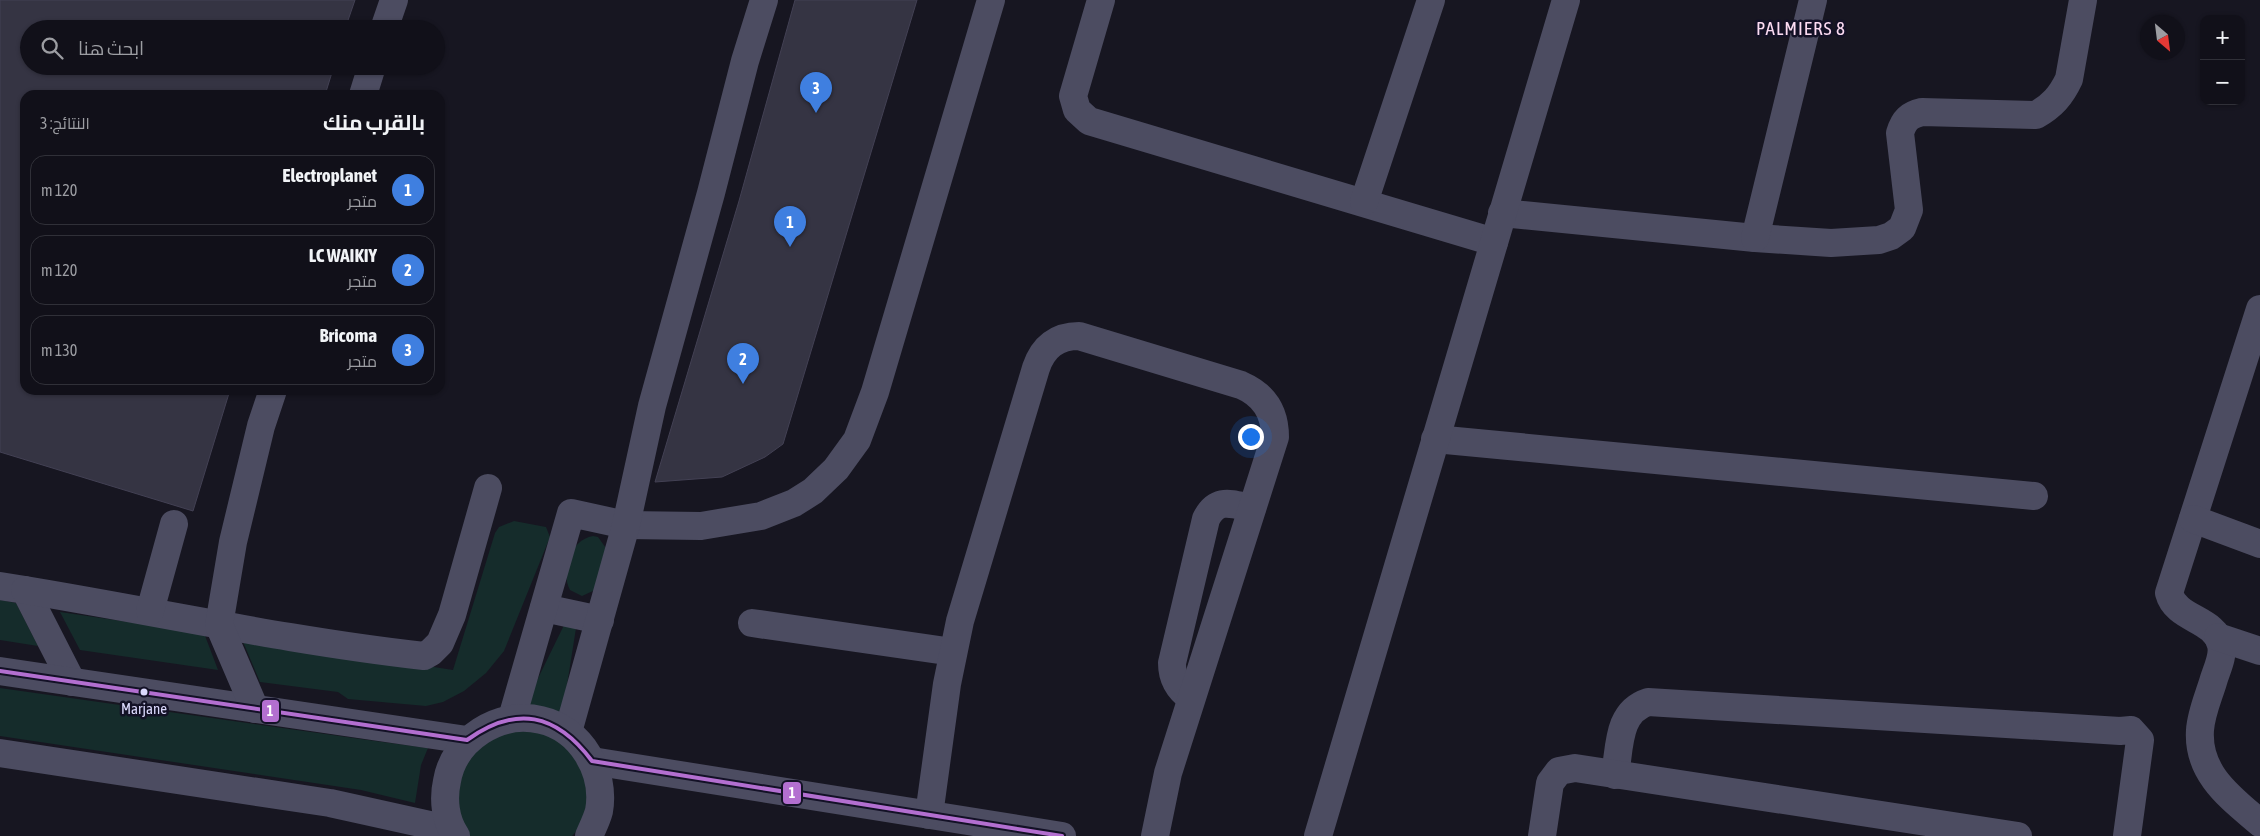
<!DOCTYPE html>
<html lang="ar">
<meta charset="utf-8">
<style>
:root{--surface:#111019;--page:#1e1e26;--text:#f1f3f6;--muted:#9c9da2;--line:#303038;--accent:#9695af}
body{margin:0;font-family:"Asap Condensed",Cairo,sans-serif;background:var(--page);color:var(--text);direction:rtl}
.controls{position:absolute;right:15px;top:15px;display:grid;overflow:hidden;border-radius:10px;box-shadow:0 1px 4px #0004}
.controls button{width:45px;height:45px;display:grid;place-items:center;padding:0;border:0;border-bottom:1px solid var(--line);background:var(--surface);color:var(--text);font:25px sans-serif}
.compass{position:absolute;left:2140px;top:15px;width:45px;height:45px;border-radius:50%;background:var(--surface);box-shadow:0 1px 4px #0004;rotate:152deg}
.you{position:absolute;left:1250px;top:436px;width:18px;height:18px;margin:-12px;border:4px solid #fff;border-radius:50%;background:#1a73e8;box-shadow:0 0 0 8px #1a73e833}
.badge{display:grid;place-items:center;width:32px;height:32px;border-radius:50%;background:var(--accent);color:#fff;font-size:16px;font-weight:700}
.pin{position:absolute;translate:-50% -41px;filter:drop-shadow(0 1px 2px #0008)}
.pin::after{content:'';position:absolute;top:26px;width:18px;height:15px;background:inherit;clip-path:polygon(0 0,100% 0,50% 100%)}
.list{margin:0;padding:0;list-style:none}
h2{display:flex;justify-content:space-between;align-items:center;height:65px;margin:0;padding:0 20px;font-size:21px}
h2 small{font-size:16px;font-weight:400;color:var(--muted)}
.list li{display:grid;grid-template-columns:32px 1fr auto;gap:15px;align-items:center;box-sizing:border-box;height:70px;margin:0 10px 10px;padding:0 10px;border:1px solid var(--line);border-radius:15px}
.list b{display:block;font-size:19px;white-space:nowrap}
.list p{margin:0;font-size:16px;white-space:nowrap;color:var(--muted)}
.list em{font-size:16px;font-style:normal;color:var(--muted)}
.icon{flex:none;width:28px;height:28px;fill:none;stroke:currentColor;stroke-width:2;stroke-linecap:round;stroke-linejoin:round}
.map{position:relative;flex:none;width:2260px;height:836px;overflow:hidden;direction:ltr}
.search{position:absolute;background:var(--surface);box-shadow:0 1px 4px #0004;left:20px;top:20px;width:425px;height:55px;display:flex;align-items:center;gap:12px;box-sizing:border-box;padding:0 18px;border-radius:28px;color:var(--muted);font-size:19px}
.panel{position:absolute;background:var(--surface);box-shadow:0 1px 4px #0004;left:20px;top:90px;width:425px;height:305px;border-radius:15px;direction:rtl}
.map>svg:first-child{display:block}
.green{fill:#152c2b}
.building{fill:#353443;stroke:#434154}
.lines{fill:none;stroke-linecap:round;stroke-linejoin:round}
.minor{stroke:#4c4c61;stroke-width:28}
.bus-1-casing{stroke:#131126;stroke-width:8}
.bus-1{stroke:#b36fd0;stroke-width:4}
.bus-dot{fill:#dbd9fc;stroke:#131126;stroke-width:2}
.labels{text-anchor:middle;stroke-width:5;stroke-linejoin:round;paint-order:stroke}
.bus-label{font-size:15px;fill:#dbd9fc;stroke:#131126}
.quarter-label{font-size:19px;letter-spacing:1px;fill:#fcdbf2;stroke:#131126}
.line-badge{stroke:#131126;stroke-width:2}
.badge-label{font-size:14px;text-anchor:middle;font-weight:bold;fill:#fff}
</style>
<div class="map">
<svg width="2260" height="836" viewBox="0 0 2260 836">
<rect width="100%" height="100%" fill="#171621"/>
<g class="green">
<path d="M 514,521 L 546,527 L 550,537 L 504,651 L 486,673 L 464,691 L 443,702 L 426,706 L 348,699 L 338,692 L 260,682 L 241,637 L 453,670 L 495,533 L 499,527 Z"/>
<path d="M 593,536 L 598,537 L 608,551 L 595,590 L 582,596 L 570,590 C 560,571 570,540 593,536 Z"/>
<path d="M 0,600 L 16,603 L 38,646 L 0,640 Z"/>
<path d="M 60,612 L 204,633 L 218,670 L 80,650 Z"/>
<path d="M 567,619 L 577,622 L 562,716 L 524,707 Z"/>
<path d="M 0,688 L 375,741 L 428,748 L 421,765 L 415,803 L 361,790 L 0,736 Z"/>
<path d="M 540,729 L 571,747 L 590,786 L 587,808 L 579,828 L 572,836 L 470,836 C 446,799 457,754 498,735 C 511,729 526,730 540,729 Z"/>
</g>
<g class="building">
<path d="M 0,0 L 355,0 L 345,29 L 29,29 L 29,66 L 334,66 L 325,95 L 25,95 L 25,390 L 230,390 L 193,511 L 0,452 Z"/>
<path d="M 795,0 L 917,0 L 783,444 L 765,457 L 722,477 L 655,482 L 739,201 Z"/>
</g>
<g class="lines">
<g class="minor">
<path d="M 1101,0 L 1073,96 L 1077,110 L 1089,121 L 1494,242"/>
<path d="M 384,29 L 394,0"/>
<path d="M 363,95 L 372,66"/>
<path d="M 1364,202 L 1431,0"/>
<path d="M 1502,213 L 1755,238 L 1831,243 L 1879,240 L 1891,236 L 1902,228 L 1909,210 L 1900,133 C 1904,120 1909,115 1922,112 L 2036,115 C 2052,106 2061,96 2069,79 L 2083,0"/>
<path d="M 1755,238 L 1813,0"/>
<path d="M 2260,309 L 2169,593 C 2176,620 2215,618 2221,645 C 2224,656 2216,671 2213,682 C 2208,698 2201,714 2200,730 C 2197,774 2231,798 2260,823"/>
<path d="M 1435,439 L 2034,496"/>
<path d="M 2193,519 L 2260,544"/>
<path d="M 0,586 L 25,590 L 72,682"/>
<path d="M 25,590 C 158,612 290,641 424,656 L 431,652 L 440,643 L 452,615 L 488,488"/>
<path d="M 544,608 L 600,620"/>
<path d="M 150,611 L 174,524"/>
<path d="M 752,623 L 953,652"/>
<path d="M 2218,637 L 2260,651"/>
<path d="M 0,671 L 467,740"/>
<path d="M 1191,698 C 1178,689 1172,679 1172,663 L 1206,519 C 1217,497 1231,504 1252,508"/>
<path d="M 255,709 L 219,625 L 233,542 L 261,426 L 273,390"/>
<path d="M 512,718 L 571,513 L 626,525 L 701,526 L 761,516 L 794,503 L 813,491 L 836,469 L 857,440 L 875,392 L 991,0"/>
<path d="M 568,732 L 626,525 L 652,406 L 711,193 L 745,61 L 764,0"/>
<path d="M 0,753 L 330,803 L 452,830"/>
<path d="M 592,761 L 1062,836"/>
<path d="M 1615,775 C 1620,747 1617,712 1648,702 L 2120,731 L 2131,730 L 2140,740 L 2127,836"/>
<path d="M 929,815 L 947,684 L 960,621 L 1036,368 C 1043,347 1057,336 1079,336 L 1241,385 C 1264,395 1275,412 1275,437 L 1168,773 L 1155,836"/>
<path d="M 456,836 C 445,820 443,799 447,781 C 454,739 499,710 541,720 C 581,729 606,772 599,811 C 597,819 592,829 589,836"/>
<path d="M 1318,836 L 1566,0"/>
<path d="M 1542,836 L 1550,783 L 1559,771 L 1575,768 L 2018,836"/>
</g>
<g class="bus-1-casing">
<path id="bus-1" d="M 0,671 L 467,740 C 516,705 556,713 592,761 L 1062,836"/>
</g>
<use href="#bus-1" class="bus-1"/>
</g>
<circle class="bus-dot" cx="144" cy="692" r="4.5"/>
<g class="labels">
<g class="bus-label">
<text x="144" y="714">Marjane</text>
</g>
<g class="quarter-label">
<text x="1801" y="35">PALMIERS 8</text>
</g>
</g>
<g class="line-badge">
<rect x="261" y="699" width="19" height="24" rx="5" fill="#b36fd0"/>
<rect x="782" y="781" width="20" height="24" rx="5" fill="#b36fd0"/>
</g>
<g class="badge-label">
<text x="270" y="716">1</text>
<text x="792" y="798">1</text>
</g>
</svg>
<div class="controls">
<button>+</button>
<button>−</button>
</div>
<svg class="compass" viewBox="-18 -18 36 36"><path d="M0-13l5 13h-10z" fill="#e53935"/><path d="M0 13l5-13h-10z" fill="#9c9da2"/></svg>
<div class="you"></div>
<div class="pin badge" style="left:790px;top:247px;background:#3f7fe0">1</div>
<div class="pin badge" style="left:743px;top:384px;background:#3f7fe0">2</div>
<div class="pin badge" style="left:816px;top:113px;background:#3f7fe0">3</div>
<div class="search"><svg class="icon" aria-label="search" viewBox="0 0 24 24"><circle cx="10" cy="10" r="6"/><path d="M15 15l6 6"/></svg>ابحث هنا</div>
<section class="panel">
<h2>بالقرب منك<small>النتائج: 3</small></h2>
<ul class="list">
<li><span class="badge" style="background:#3f7fe0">1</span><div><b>Electroplanet</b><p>متجر</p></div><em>120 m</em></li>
<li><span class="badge" style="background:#3f7fe0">2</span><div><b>LC WAIKIY</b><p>متجر</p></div><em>120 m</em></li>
<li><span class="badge" style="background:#3f7fe0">3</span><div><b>Bricoma</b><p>متجر</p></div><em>130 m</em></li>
</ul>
</section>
</div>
